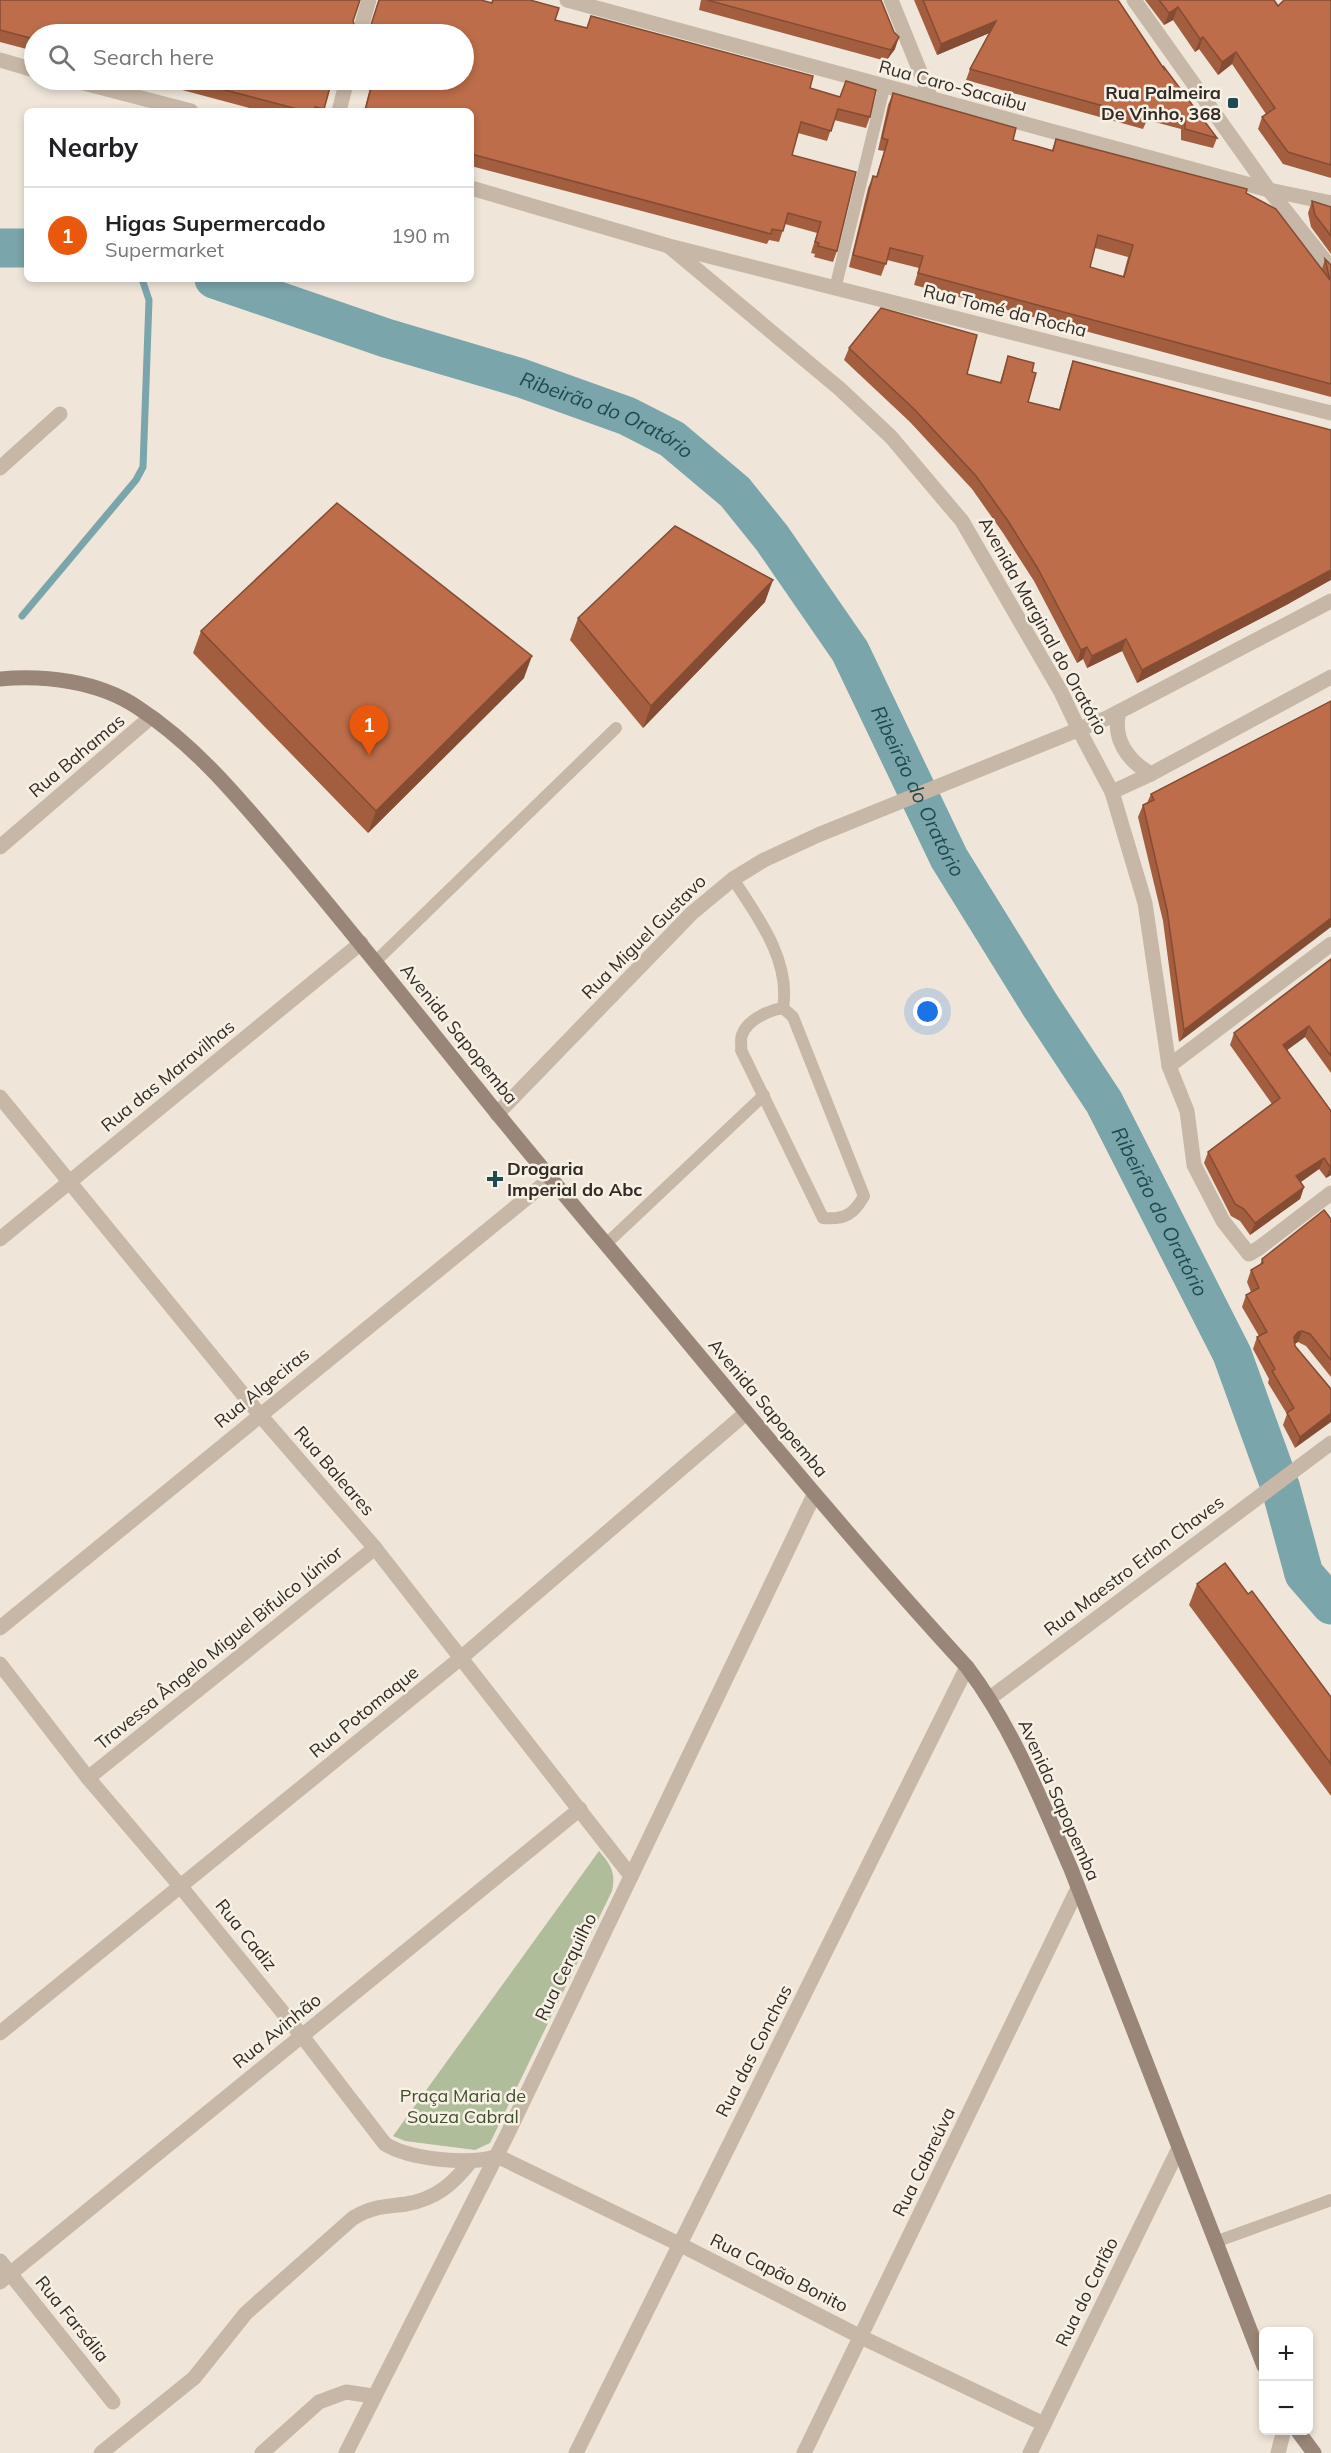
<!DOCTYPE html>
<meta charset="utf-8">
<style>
:root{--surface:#fff;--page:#f6f6f6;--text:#202124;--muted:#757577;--line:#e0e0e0;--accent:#ea580c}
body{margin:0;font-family:Mulish,sans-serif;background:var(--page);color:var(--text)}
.controls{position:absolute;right:18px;bottom:18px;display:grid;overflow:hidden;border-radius:9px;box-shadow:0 3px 9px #0003}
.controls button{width:54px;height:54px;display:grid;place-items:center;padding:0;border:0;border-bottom:2px solid var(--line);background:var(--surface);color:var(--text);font:30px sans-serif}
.you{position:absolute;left:928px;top:1012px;width:21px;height:21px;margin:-15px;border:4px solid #fff;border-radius:50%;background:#1a73e8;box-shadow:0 0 0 9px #1a73e833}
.badge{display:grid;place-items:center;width:39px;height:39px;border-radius:50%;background:var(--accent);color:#fff;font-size:20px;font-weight:700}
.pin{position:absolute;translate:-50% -50px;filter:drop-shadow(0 2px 3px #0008)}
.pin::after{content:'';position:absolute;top:32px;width:21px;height:18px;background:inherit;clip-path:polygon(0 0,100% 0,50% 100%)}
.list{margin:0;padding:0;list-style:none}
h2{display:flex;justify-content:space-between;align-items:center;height:78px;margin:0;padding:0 24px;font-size:26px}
h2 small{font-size:20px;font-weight:400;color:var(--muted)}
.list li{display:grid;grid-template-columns:39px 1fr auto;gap:18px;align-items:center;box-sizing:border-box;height:96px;padding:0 24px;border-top:2px solid var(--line)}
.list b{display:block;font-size:22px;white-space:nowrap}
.list p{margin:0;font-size:20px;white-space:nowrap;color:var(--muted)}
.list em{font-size:20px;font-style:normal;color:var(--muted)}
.icon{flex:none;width:33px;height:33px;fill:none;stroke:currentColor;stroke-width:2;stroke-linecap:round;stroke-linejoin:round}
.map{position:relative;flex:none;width:1331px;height:2453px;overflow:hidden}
.search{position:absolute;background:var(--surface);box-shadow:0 3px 9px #0003;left:24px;top:24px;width:450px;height:66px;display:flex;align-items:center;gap:15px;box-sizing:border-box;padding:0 21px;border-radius:33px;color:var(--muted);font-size:22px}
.panel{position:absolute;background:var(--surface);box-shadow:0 3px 9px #0003;left:24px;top:108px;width:450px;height:174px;border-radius:9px}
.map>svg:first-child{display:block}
.green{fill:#afbd9a}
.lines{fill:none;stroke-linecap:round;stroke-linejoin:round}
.stream{stroke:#7aa5aa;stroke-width:7}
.river{stroke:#7aa5aa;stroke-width:39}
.service{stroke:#c6b7a6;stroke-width:12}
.pedestrian{stroke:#c6b7a6;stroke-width:15}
.minor{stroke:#c6b7a6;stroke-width:15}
.tertiary{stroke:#c6b7a6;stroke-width:15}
.secondary{stroke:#998678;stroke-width:15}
.wall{fill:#a35e3f;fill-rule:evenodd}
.shaded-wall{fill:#844c33}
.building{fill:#bd6d49;stroke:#844c33;stroke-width:1.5;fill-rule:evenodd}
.poi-dot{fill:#1f4a51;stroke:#f7f0e5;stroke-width:2}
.labels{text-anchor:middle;stroke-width:5;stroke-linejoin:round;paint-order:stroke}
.street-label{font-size:18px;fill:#332b26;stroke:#f7f0e5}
.poi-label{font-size:18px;font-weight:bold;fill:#332b26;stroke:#f7f0e5;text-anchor:end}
.park-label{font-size:18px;fill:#404f2c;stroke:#f7f0e5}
.water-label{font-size:20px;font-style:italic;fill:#1f4a51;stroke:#f7f0e5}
</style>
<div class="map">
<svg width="1331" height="2453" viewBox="0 0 1331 2453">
<rect width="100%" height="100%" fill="#efe6d9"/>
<path class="green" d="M 599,1851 C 611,1865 616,1873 612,1891 L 490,2143 L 475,2150 L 405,2141 L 393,2136 Z"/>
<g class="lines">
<path class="stream" d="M 22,616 L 136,480 L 143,467 L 149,300 L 142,279"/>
<g class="river">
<path d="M 0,248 L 27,248"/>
<path id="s1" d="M 214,279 L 386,338 L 521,378 L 627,416 L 672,439 L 735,492 L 772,538 L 850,651 L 949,858 L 1040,1005 L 1104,1102 L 1232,1354 L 1281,1489 L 1304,1574 L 1331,1605"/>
</g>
<g class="service">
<path d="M 835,289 L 884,88"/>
<path d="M 733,879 C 758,917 791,961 783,1008"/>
<path d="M 376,961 L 616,728"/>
<path d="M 783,1008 L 793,1017 L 864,1196 C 854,1214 845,1220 823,1218 L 741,1050 C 742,1046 740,1039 742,1035 C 747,1020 769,1010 783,1008 Z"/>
<path d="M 606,1244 L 764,1095"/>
<path d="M 1215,2242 L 1331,2200"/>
</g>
<path class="pedestrian" d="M 1169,1066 L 1187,1111 L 1194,1165 L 1223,1221 L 1249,1254 L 1259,1248"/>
<g class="minor">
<path d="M 567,0 L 1269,190 L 1331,203"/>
<path d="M 891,0 L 932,101"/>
<path d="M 1134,0 L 1269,190 L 1331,268"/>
<path d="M 359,34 L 369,0"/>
<path d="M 0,60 L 34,70"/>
<path d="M 72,80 L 191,111"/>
<path d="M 339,111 L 347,80"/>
<path d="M 471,188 L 669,246 L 1331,413"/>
<path d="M 671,248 L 840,389 L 891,437 L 962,521 L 1061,692 L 1079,730"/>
<path d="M 0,468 L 60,414"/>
<path d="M 1112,792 L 1145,903 L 1169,1066 L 1331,944"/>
<path d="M 0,847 L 151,717"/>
<path d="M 0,1097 L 260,1415 L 375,1548 L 631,1876"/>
<path d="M 0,1239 L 361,943"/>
<path d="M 1259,1248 L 1331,1193"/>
<path d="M 0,1628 L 550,1179"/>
<path d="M 0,1664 L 88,1778 L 181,1887 L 302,2036 L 385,2144 C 409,2159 470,2166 497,2156"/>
<path d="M 88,1778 L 375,1548"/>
<path d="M 0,2033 L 462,1657 L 746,1413"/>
<path d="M 497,2156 L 679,2244 L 861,2337 L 1044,2424"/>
<path d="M 0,2261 L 113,2402"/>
<path d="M 0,2282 L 580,1809"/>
<path d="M 101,2453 L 194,2378 L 246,2313 L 353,2218 C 373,2206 384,2207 406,2204 C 436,2199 453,2184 471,2161"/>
<path d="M 262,2453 L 319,2402 L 346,2392 L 373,2396"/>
<path d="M 346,2453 L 507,2135 L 814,1495"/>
<path d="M 576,2453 L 967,1667"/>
<path d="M 1278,2453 L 1284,2430"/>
</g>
<g class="tertiary">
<path d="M 1119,712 C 1112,739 1128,761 1151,774"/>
<path d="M 1079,730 L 1112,792 L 1151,774 L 1331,677"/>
<path d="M 497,1114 L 692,913 L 733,879 L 764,860 L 818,835 L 1107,718 L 1331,601"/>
<path d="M 990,1698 L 1331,1443"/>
<path d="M 804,2453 L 1078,1888"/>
<path d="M 1030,2453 L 1179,2148"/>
</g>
<g class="secondary">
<path d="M 0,679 C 45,675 98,681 137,707 C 197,746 242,802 288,856 C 352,932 414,1010 476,1087 C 538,1165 603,1240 667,1317 C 765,1435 863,1554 967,1667 C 1013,1728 1041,1800 1071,1869 L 1264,2366"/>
<path d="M 1297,2430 L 1314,2453"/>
</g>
</g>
<g class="wall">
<path d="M 0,0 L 353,21 L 356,30 L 365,33 L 369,31 L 378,2 L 378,0 L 481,0 L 491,3 L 492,0 L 530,0 L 555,20 L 587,28 L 591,16 L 810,88 L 870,117 L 866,128 L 834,120 L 827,141 L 798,133 L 792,155 L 837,251 L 833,262 L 814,257 L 815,254 L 811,253 L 817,233 L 785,224 L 779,242 L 769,240 L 767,244 L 471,166 L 471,111 L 364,111 L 372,80 L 369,80 L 464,80 L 464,34 L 34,34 L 34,51 L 0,42 Z"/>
<path d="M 701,0 L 881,0 L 895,49 L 886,61 L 699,10 Z"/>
<path d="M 914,0 L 1118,0 L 1164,69 L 1217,138 L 1213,148 L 1181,140 L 1181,129 L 1147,120 L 1143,129 L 966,80 L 970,69 L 989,33 L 937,55 Z"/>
<path d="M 1145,0 L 1274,0 L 1278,6 L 1331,0 L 1331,178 L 1283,164 L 1258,129 L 1262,117 L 1266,114 L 1232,64 L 1218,75 L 1199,49 L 1195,52 L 1173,20 L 1164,25 Z"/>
<path d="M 157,80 L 332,80 L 323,111 L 261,111 L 156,83 Z"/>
<path d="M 893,93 L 1013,140 L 1052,150 L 1056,139 L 1246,193 L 1322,269 L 1325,259 L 1331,265 L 1331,397 L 914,285 L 919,268 L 887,260 L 881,276 L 849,267 L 868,188 L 873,176 L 876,177 L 884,151 L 878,150 L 888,105 ZM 1095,248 L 1128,257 L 1123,276 L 1090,267 Z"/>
<path d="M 1312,201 L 1331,207 L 1331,254 L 1311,227 L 1308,213 Z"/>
<path d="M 849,348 L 1000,382 L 1008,356 L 1032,372 L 1028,402 L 1059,409 L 1069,373 L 1073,361 L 1290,603 L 1137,683 L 1122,651 L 1087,668 L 1083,659 L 1077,663 L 1034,581 L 1003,533 L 972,489 L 910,422 L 844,360 Z"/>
<path d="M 765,602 L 643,728 L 570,640 L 578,618 Z"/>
<path d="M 201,631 L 524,678 L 368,833 L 193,653 Z"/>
<path d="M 1331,701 L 1179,1042 L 1163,921 L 1138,817 L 1143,805 L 1147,803 L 1151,794 Z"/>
<path d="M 1331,959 L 1331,1073 L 1305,1037 L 1287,1050 L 1331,1111 L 1331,1175 L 1326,1178 L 1319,1169 L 1301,1182 L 1304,1187 L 1300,1199 L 1250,1235 L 1240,1221 L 1231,1216 L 1204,1163 L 1208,1152 L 1272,1104 L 1230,1045 L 1234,1033 Z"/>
<path d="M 1331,1219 L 1331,1377 L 1306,1346 L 1298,1342 L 1295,1344 L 1295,1346 L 1331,1389 L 1295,1448 L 1283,1425 L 1287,1414 L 1268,1383 L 1269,1379 L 1253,1349 L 1257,1337 L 1259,1336 L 1242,1307 L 1246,1295 L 1251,1292 L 1247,1282 L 1251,1270 L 1260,1265 L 1262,1259 Z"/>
<path d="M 1197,1584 L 1248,1594 L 1331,1697 L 1331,1796 L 1189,1605 Z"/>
</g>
<g class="shaded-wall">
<path d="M 1178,7 L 1173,20 L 1164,25 L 1169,13 Z"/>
<path d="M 996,21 L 992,32 L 937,55 L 941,44 Z"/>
<path d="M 899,37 L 895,49 L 886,61 L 891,50 Z"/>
<path d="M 1203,37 L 1199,49 L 1195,52 L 1200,39 Z"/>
<path d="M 1236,52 L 1232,64 L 1218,75 L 1222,62 Z"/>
<path d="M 1331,570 L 1331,580 L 1290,603 L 1137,683 L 1142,670 Z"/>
<path d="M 773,580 L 765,602 L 643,728 L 651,706 Z"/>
<path d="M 1126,639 L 1122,651 L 1087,668 L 1092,656 Z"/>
<path d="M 1087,647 L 1083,659 L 1077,663 L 1081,650 Z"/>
<path d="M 532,656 L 524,678 L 368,833 L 376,811 Z"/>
<path d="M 1331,918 L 1331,927 L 1179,1042 L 1184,1030 Z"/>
<path d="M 1309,1026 L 1305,1037 L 1279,1056 L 1283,1045 Z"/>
<path d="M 1324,1158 L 1319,1169 L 1292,1188 L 1296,1176 Z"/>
<path d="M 1331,1166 L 1331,1175 L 1326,1178 L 1330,1167 Z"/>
<path d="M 1304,1187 L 1300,1199 L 1250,1235 L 1255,1223 Z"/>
<path d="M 1302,1331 L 1298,1342 L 1293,1344 L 1294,1337 L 1298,1332 Z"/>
<path d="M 1331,1413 L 1331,1422 L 1295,1448 L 1300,1437 Z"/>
</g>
<g class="building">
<path d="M 0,0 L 360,0 L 353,21 L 356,30 L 365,33 L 369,31 L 379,0 L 481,0 L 492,3 L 493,0 L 530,0 L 559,8 L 555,20 L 587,28 L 591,16 L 813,76 L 810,88 L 840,97 L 846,81 L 876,90 L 870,117 L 838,109 L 831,131 L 801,122 L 792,155 L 856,172 L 837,251 L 818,246 L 819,243 L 815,242 L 821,222 L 788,213 L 783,231 L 772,229 L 771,234 L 471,154 L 471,111 L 365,111 L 373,80 L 464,80 L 464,34 L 34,34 L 34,39 L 0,30 Z"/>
<path d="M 707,0 L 881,0 L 894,32 L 899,37 L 891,50 Z"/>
<path d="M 923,0 L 1118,0 L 1164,69 L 1164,67 L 1217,138 L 1185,129 L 1185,118 L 1151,109 L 1147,118 L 970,69 L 996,21 L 941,44 Z"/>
<path d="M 1159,0 L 1274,0 L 1278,6 L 1284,0 L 1331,0 L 1331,165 L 1288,152 L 1262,117 L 1275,108 L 1236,52 L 1222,62 L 1203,37 L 1200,39 L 1178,7 L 1169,13 Z"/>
<path d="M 187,80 L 332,80 L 324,109 L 315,107 L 314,111 L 305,111 Z"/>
<path d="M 893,93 L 1016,128 L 1013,140 L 1036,146 L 1053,151 L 1056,139 L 1247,189 L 1246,193 L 1276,209 L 1330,280 L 1325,259 L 1331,265 L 1331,384 L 918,273 L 923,256 L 890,248 L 886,264 L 853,255 L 873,176 L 877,177 L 888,140 L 882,138 ZM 1098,235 L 1133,245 L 1124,277 L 1090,267 Z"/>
<path d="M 1312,201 L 1331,207 L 1331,236 L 1315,215 Z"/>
<path d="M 881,308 L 977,335 L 967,374 L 1001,383 L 1008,356 L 1034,363 L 1032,372 L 1036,373 L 1028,402 L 1060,410 L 1073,361 L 1331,430 L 1331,570 L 1294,590 L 1142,670 L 1126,639 L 1092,656 L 1087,647 L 1081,650 L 1038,569 L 1008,521 L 976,476 L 915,410 L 849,348 Z"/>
<path d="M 337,503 L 532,656 L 376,811 L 201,631 Z"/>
<path d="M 675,526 L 773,580 L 651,706 L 578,618 Z"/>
<path d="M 1331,701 L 1331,918 L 1184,1030 L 1167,910 L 1143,805 L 1154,800 L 1151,794 Z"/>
<path d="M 1331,959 L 1331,1056 L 1309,1026 L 1283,1045 L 1331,1111 L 1331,1166 L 1330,1167 L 1324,1158 L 1296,1176 L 1304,1187 L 1255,1223 L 1244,1209 L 1235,1204 L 1208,1152 L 1280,1098 L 1234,1033 Z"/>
<path d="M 1324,1210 L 1331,1219 L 1331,1360 L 1310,1334 L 1302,1331 L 1298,1332 L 1294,1337 L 1295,1346 L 1331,1389 L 1331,1413 L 1300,1437 L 1287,1413 L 1294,1408 L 1272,1371 L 1275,1369 L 1257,1337 L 1267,1332 L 1246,1295 L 1259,1288 L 1251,1270 L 1263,1263 L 1262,1259 Z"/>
<path d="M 1225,1563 L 1248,1594 L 1252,1591 L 1331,1697 L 1331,1764 L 1197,1584 Z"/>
</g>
<g class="poi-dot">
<rect x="1227" y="97" width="12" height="12" rx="3"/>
<path d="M492 1170h6v6h6v6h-6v6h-6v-6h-6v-6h6z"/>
</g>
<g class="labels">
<g class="street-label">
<text transform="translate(953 86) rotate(15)" y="6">Rua Caro-Sacaibu</text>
<text transform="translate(1005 311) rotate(14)" y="6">Rua Tomé da Rocha</text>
<text transform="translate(1043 626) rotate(61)" y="6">Avenida Marginal do Oratório</text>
<text transform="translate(77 756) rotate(-40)" y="6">Rua Bahamas</text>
<text transform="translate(644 937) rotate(-45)" y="6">Rua Miguel Gustavo</text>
<text transform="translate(459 1034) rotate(51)" y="6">Avenida Sapopemba</text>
<text transform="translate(168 1076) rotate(-39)" y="6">Rua das Maravilhas</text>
<text transform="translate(262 1388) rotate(-39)" y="6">Rua Algeciras</text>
<text transform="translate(768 1408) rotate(50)" y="6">Avenida Sapopemba</text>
<text transform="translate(334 1471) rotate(49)" y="6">Rua Baleares</text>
<text transform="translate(1134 1566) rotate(-37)" y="6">Rua Maestro Erlon Chaves</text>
<text transform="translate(219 1648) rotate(-39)" y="6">Travessa Ângelo Miguel Bifulco Júnior</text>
<text transform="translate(364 1712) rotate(-39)" y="6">Rua Potomaque</text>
<text transform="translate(1059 1800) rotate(66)" y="6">Avenida Sapopemba</text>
<text transform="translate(246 1935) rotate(51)" y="6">Rua Cadiz</text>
<text transform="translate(566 1967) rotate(-64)" y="6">Rua Cerquilho</text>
<text transform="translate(277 2031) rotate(-39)" y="6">Rua Avinhão</text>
<text transform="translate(754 2051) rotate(-63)" y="6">Rua das Conchas</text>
<text transform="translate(924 2162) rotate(-64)" y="6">Rua Cabreúva</text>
<text transform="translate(779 2273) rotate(27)" y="6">Rua Capão Bonito</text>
<text transform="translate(1087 2292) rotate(-64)" y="6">Rua do Carlão</text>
<text transform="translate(72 2319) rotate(51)" y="6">Rua Farsália</text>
</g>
<g class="poi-label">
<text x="1221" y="99">Rua Palmeira<tspan x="1221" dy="21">De Vinho, 368</tspan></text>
<text x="507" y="1175" text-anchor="start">Drogaria<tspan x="507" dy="21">Imperial do Abc</tspan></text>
</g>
<g class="park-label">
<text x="463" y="2102">Praça Maria de<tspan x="463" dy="21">Souza Cabral</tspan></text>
</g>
<g class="water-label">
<text dy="7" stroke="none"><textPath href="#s1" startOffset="416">Ribeirão do Oratório</textPath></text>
<text dy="7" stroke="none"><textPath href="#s1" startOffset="920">Ribeirão do Oratório</textPath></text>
<text dy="7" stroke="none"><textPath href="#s1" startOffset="1406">Ribeirão do Oratório</textPath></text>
</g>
</g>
</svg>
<div class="controls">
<button>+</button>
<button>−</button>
</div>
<div class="you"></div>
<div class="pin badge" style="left:369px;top:755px">1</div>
<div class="search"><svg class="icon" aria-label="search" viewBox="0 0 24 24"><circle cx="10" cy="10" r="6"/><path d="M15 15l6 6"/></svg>Search here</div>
<section class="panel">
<h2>Nearby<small></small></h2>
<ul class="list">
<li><span class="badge">1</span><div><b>Higas Supermercado</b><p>Supermarket</p></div><em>190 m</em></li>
</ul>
</section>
</div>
